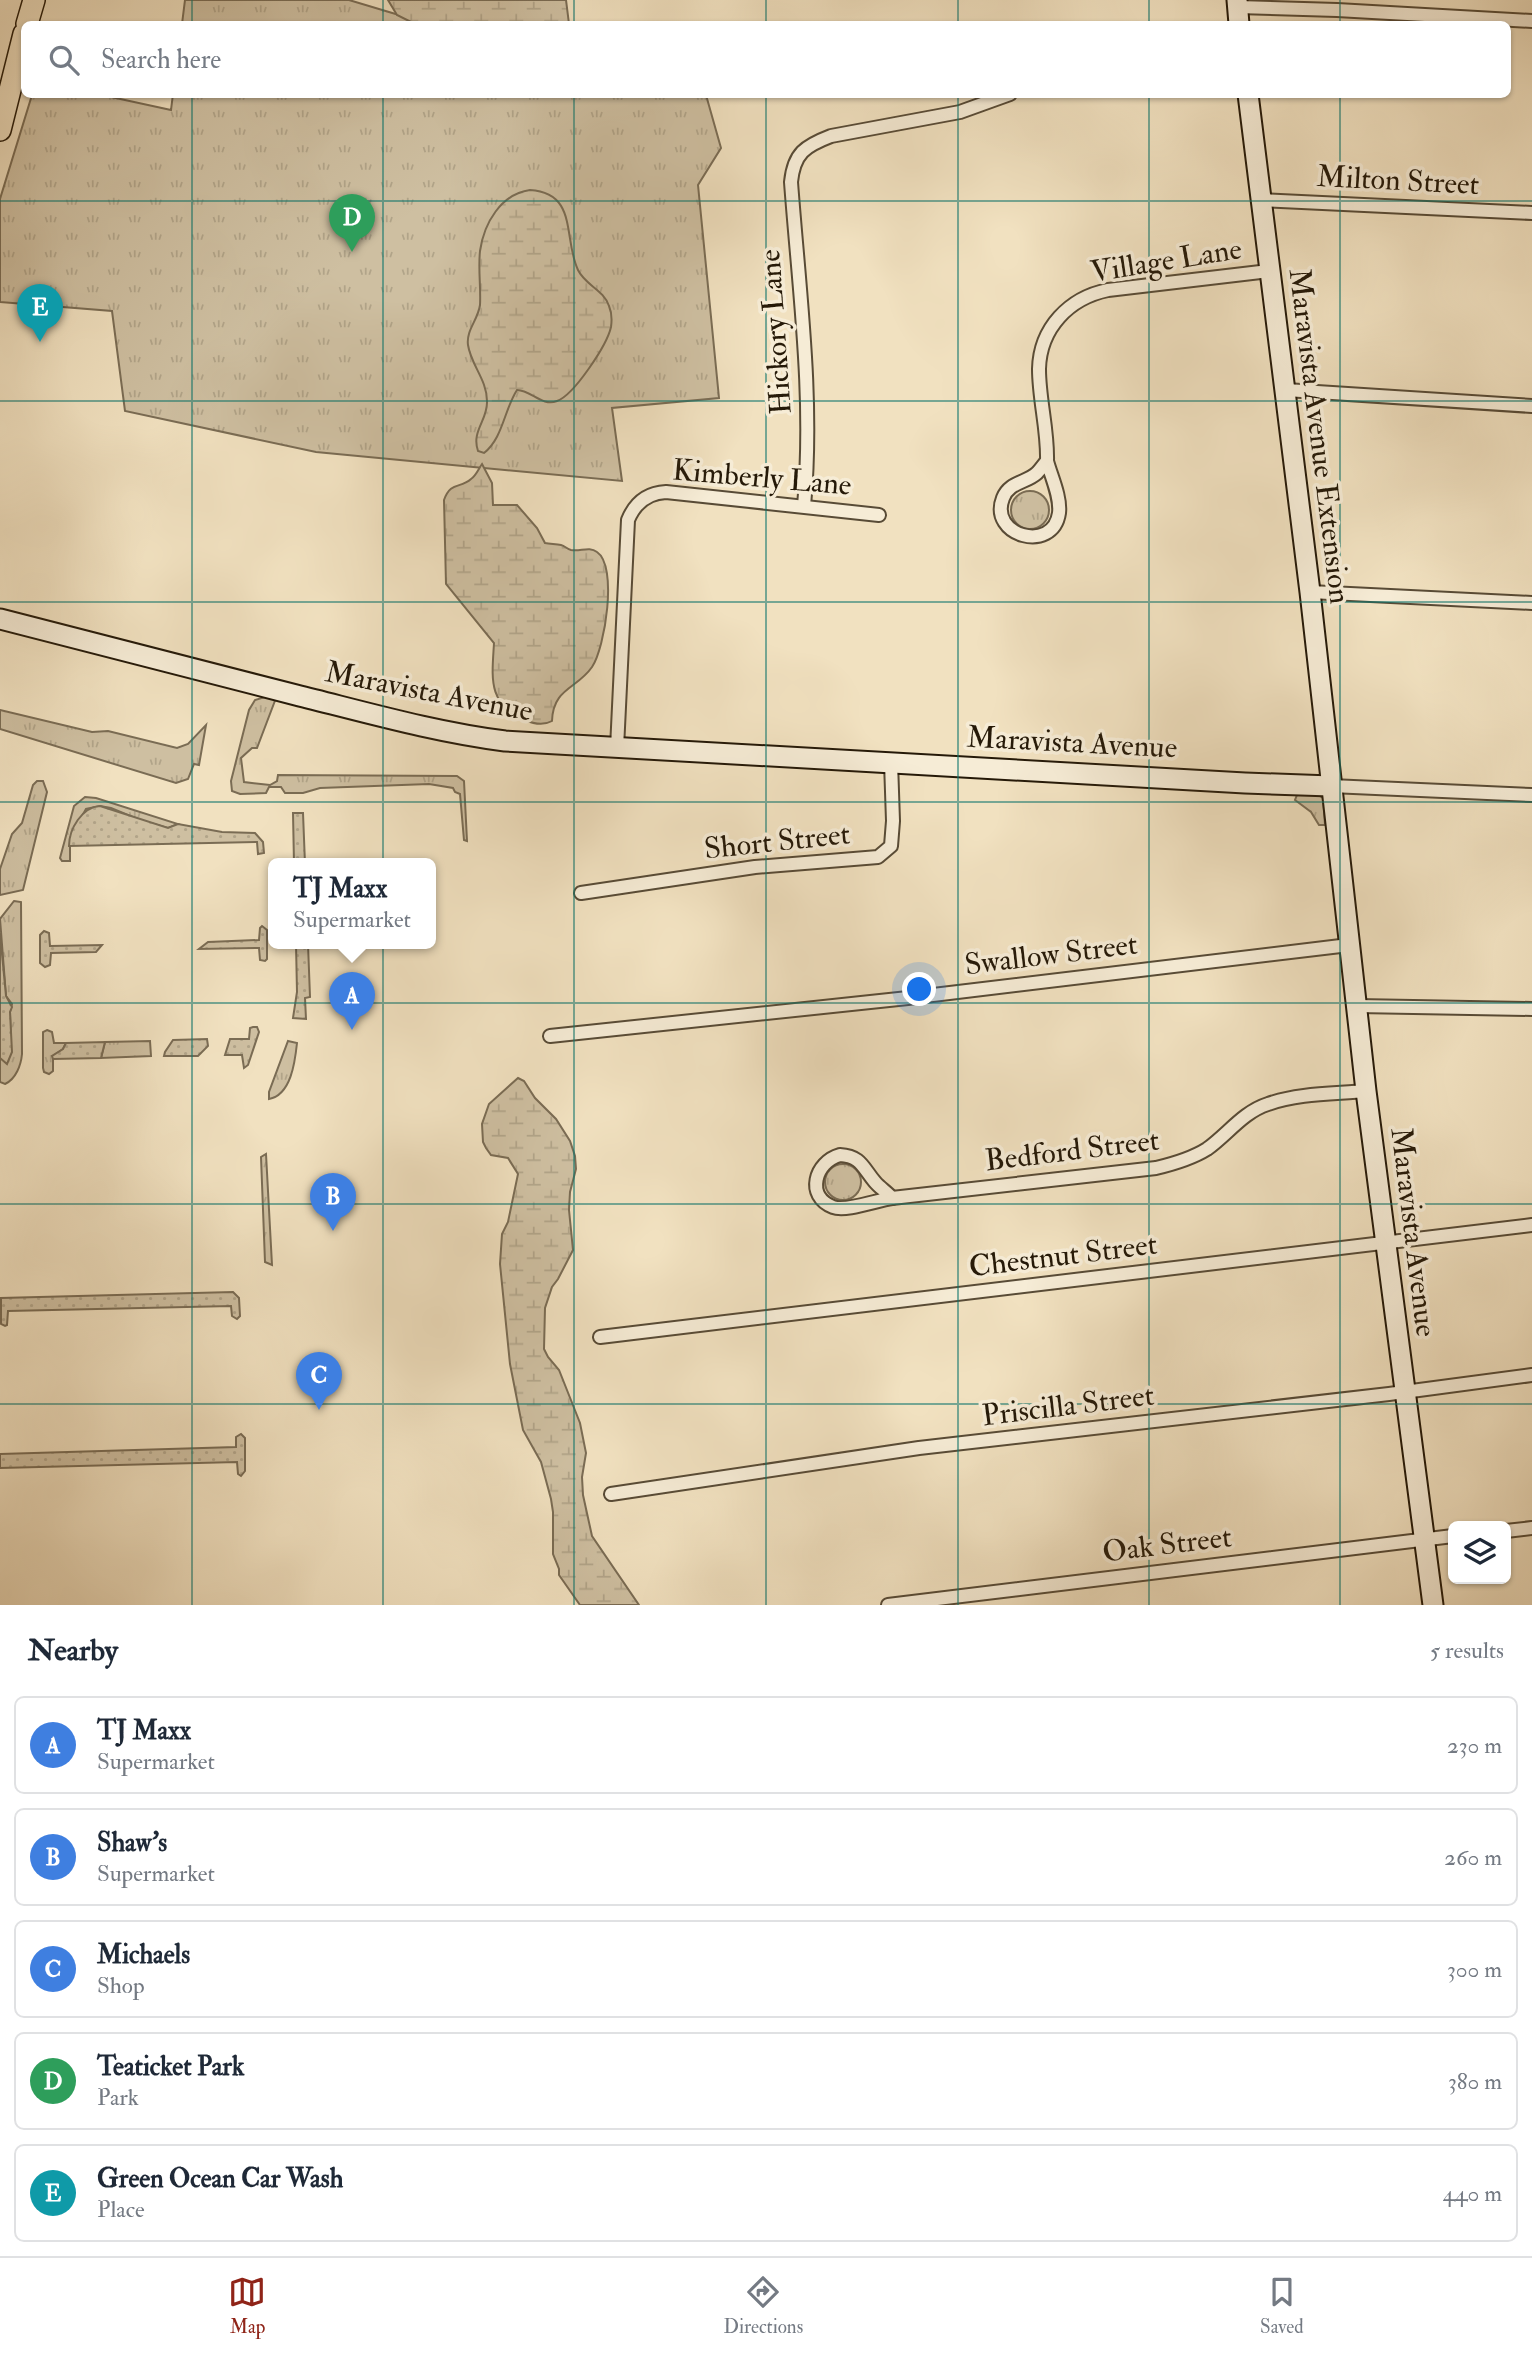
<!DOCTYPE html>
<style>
:root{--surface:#fff;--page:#f2f2f3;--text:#1f2937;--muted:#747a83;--line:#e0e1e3;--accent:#8f2418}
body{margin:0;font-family:"IM FELL Double Pica",serif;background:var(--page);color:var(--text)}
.controls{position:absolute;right:21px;bottom:21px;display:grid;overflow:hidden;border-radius:10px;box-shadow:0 2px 5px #0004}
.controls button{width:63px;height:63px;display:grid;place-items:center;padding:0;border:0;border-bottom:2px solid var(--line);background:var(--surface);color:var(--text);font:35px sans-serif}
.you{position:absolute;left:920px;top:990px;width:24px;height:24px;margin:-18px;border:5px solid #fff;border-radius:50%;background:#1a73e8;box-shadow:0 0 0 10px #1a73e833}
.badge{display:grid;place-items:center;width:46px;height:46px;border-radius:50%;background:var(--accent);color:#fff;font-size:23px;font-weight:700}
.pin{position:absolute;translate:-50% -58px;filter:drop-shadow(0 2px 4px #0008)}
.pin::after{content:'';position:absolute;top:37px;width:24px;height:21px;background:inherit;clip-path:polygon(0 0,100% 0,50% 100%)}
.popup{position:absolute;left:268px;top:858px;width:168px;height:91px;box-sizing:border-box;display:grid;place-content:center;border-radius:10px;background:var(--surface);filter:drop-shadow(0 2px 5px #0005);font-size:23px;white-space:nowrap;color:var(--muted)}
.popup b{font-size:26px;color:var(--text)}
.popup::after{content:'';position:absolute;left:50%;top:100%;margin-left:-14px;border:14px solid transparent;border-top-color:var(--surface)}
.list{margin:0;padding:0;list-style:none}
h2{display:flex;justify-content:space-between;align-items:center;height:91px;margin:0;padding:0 28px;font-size:30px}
h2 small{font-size:23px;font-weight:400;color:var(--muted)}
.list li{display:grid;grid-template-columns:46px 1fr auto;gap:21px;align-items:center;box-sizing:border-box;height:98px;margin:0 14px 14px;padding:0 14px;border:2px solid var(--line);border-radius:10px}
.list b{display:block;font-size:26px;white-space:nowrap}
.list p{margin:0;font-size:23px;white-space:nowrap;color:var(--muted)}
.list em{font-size:23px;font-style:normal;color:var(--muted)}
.icon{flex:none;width:38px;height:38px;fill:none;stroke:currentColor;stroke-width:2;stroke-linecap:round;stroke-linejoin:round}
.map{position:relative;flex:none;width:1532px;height:1605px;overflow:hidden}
.search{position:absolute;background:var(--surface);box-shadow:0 2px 5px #0004;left:21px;right:21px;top:21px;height:77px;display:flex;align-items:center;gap:18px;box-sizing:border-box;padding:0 24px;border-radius:10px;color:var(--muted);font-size:26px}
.sheet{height:651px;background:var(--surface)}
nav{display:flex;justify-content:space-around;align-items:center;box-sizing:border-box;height:98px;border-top:2px solid var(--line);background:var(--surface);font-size:19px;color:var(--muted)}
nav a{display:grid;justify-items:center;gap:4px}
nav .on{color:var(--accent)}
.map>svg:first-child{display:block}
.grass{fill:url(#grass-tufts);stroke:#7a6c54;stroke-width:2}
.wetland{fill:url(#wetland-marsh);stroke:#7a6c54;stroke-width:2}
.garden{fill:url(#garden-dots);stroke:#7a6c54;stroke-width:2}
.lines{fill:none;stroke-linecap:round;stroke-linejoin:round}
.minor-casing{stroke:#584b36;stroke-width:16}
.secondary-casing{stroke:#251908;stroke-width:23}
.primary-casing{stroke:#251908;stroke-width:24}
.minor{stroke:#f6ecd6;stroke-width:12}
.secondary{stroke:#f6ecd6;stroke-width:19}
.primary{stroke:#f1e1c0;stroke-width:21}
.grid{fill:none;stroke:#0f766e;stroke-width:2;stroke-opacity:0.55}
.labels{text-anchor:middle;stroke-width:7;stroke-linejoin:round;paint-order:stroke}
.street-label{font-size:30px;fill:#251908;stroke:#f6ecd6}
</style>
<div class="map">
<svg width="1532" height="1605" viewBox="0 0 1532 1605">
<defs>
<pattern id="grass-tufts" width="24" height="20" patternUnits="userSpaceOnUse" patternTransform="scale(1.75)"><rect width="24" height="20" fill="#cebfa1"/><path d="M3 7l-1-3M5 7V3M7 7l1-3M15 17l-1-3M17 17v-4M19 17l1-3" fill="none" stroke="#b1a489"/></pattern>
<pattern id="wetland-marsh" width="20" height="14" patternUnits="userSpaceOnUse" patternTransform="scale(1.75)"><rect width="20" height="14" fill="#cebfa1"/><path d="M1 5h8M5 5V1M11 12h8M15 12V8" fill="none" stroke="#b1a489"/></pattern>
<pattern id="garden-dots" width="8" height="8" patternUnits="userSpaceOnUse" patternTransform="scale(1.75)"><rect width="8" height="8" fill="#cebfa1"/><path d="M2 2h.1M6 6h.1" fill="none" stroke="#b1a489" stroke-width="1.8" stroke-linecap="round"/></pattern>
</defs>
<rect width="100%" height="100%" fill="#f1e1c0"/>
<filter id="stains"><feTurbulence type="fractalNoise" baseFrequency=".00286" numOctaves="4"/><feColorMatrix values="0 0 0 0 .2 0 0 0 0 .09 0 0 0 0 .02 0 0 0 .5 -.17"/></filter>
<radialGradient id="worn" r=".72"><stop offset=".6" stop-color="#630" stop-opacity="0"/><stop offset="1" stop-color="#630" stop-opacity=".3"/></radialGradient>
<g class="grass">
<path d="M 185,0 L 349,0 L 429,24 L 182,24 Z"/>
<path d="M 173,94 L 706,95 L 721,148 L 698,185 L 719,398 L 612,408 L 622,481 L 316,452 L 125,411 L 112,311 L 0,302 L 0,199 L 32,95 L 102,95 L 171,110 Z"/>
<circle cx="1030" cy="510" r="19"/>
<path d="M 268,696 L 276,698 L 257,748 L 252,748 L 241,758 L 244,782 L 270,785 L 277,781 L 278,775 L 457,776 L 464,781 L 467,841 L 464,840 L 460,794 L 455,792 L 453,788 L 429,784 L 320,788 L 303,793 L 285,793 L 281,787 L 269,787 L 266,793 L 240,794 L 232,791 L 231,781 L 249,710 L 255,700 Z"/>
<path d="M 0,710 L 92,732 L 108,731 L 177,748 L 188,744 L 206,725 L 199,765 L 194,764 L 188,779 L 176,783 L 0,729 Z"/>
<path d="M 37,781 L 43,781 L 47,792 L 23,890 L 0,895 L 0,869 L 12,834 L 22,823 L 33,785 Z"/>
<path d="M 1297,795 L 1318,795 L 1323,798 L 1325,825 L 1319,825 L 1311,812 L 1295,800 Z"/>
<path d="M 85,797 L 96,798 L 178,824 L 168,828 L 140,820 L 111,808 L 100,806 L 86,809 L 70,838 L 70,861 L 62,861 L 60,858 L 74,806 Z"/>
<path d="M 14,901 L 21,902 L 22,1054 C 21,1065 16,1079 5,1084 L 0,1082 L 0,1058 L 11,1048 L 10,1012 L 12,1004 L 6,996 L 0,919 Z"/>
<path d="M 47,1030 L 52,1032 L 54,1043 L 66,1043 L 63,1049 L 53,1056 L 53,1071 L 49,1074 L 44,1072 L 43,1068 L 43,1032 Z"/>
<path d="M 288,1041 L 297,1043 C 295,1062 291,1095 269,1099 L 269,1092 Z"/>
<path d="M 105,1042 L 150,1041 L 151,1056 L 101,1058 Z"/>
<path d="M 266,1154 L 272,1265 L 265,1262 L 261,1157 Z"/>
<circle cx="843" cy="1182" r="18"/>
</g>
<g class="wetland">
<path d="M 388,0 L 566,0 L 569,24 L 415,24 L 397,15 Z"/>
<path d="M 530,190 C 578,193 563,238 578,270 C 585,285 604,290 609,306 C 612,313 612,320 611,327 C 607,345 574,395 557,401 C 542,407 531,390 517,390 C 504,410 503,438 484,453 L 478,451 C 471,431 488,420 487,401 C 487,380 471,365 468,345 C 466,330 478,320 480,305 C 481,287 478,269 480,251 C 484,223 501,194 530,190 Z"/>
<path d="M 482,464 L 492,483 L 493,505 L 517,505 L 537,528 L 545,543 C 550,544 556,544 561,545 C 565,546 567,549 571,550 C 580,552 589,546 597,552 C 618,566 605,648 592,667 C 577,689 553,688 552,721 C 543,726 534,724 525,720 C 487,704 492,678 494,643 L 446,584 L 444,500 C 451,481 460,489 471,479 C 476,476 479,468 482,464 Z"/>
<path d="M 518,1078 L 524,1081 L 535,1098 L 556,1119 L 570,1141 L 575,1156 L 576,1169 L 570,1192 L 569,1210 L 573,1250 L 558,1279 L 552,1287 L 545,1308 L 544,1349 L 548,1357 L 559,1370 L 580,1423 L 586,1453 L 582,1477 L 583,1495 L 592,1536 L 639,1605 L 580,1605 L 559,1575 L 559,1569 L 553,1554 L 553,1512 L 551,1499 L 541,1462 L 523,1430 L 510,1364 L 500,1264 L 502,1234 L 508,1222 L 518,1174 L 508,1158 L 491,1155 L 486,1148 L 483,1142 L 482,1124 L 489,1104 Z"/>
</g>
<g class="garden">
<path d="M 100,806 L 168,828 L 178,824 L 222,832 L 255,833 L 263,842 L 264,853 L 258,854 L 257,842 L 69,846 C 69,829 82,807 100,806 Z"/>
<path d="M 293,813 L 303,813 L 305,864 L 294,863 Z"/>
<path d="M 262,926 L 267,930 L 267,959 L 265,961 L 260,960 L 259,948 L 199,949 L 208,942 L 259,940 L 260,928 Z"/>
<path d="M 44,931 L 49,933 L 50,946 L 102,945 L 96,952 L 51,953 L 50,965 L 45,967 L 40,963 L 40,935 Z"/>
<path d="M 0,933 L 6,996 L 12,1007 L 10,1012 L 12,1052 L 7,1064 L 0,1058 Z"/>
<path d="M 296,944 L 308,944 L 310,997 L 305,998 L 306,1019 L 293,1018 L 297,992 Z"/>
<path d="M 253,1027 L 257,1027 L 259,1032 L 248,1065 L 244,1068 L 242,1055 L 225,1055 L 230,1039 L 249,1039 L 250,1028 Z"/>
<path d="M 173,1040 L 207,1039 L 208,1046 L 198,1056 L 164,1056 L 165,1052 Z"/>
<path d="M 105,1042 L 101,1058 L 53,1059 L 52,1056 L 63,1049 L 66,1043 Z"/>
<path d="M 233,1292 L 239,1298 L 240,1316 L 237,1319 L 232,1316 L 231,1306 L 8,1311 L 7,1325 L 5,1326 L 1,1324 L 1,1298 Z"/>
<path d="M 241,1434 L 245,1438 L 245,1471 L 241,1476 L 238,1474 L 237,1462 L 0,1468 L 0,1454 L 236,1447 L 236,1437 Z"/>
</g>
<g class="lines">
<g class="minor-casing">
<g id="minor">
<path d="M 1238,7 L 1337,10 L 1532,21"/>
<path d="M 1261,200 L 1532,213"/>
<path d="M 1286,390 L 1532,406"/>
<path d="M 1047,461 C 1048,430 1039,400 1039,369 C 1040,328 1069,298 1108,290 L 1269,271"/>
<path d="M 1047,461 C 1051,476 1061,497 1059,513 C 1053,554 988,536 1003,498 C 1009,482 1026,483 1037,473 C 1041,469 1044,464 1047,461 Z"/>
<path d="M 804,506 C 814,398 799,290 791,182 C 794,153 805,146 831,136 L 960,112 L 1010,94"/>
<path d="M 1310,592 L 1532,603"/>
<path d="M 617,748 L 628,520 C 635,503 647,493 666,492 L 879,515"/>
<path d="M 1331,786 L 1532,795"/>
<path d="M 581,893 L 755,867 L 878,857 L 891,846 L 893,821 L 891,762"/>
<path d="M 1357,1006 L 1532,1009"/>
<path d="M 550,1036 L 908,998 L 1349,945"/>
<path d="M 840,1155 C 861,1156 863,1168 875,1182 C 880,1188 887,1192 892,1198 C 877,1200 846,1212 833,1207 C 805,1196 815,1162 840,1155 Z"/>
<path d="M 892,1198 L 1156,1168 C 1173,1164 1191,1159 1207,1149 C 1228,1134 1243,1112 1268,1104 C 1299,1093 1335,1094 1366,1091"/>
<path d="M 600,1337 L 1532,1225"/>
<path d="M 611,1494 L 919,1448 L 1389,1394 L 1532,1375"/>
<path d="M 1506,1531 L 1532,1528"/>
<path d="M 888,1605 L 1453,1536"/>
</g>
</g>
<g class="secondary-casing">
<g id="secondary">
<path d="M 1237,0 L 1239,24"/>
<path d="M 1248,94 L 1310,592 L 1366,1091 L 1433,1605"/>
<path d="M 0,619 C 98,645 197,670 296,695 C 365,712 434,732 505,741 L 1245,783 L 1331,786"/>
</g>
</g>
<g class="primary-casing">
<g id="primary">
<path d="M 27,24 L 34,0"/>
<path d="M 0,130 L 24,34"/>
</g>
</g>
<use href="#minor" class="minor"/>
<use href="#secondary" class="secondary"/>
<use href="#primary" class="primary"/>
</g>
<path class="grid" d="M 192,0 L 192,24M 383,0 L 383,24M 574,0 L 574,24M 766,0 L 766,24M 958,0 L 958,24M 1149,0 L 1149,24M 1340,0 L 1340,24M 192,94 L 192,1605M 383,94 L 383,1605M 574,94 L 574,1605M 766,94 L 766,1605M 958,94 L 958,1605M 1149,94 L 1149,1605M 1340,94 L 1340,1605M 0,201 L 1532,201M 0,401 L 1532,401M 0,602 L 1532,602M 0,802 L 1532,802M 0,1003 L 1532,1003M 0,1204 L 1532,1204M 0,1404 L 1532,1404"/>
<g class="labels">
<g class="street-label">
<text transform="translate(1398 180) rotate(3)" y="10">Milton Street</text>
<text transform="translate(1166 260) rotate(-9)" y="10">Village Lane</text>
<text transform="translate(775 332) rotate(-94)" y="10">Hickory Lane</text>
<text transform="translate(1320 436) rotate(83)" y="10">Maravista Avenue Extension</text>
<text transform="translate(762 477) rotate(5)" y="10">Kimberly Lane</text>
<text transform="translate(429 691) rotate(11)" y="10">Maravista Avenue</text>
<text transform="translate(1072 742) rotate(3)" y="10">Maravista Avenue</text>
<text transform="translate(777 841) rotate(-6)" y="10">Short Street</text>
<text transform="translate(1051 954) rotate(-7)" y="10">Swallow Street</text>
<text transform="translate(1072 1150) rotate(-7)" y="10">Bedford Street</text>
<text transform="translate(1414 1232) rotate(83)" y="10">Maravista Avenue</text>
<text transform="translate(1063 1255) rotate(-7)" y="10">Chestnut Street</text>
<text transform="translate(1068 1405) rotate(-7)" y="10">Priscilla Street</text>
<text transform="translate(1167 1544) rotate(-7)" y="10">Oak Street</text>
</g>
</g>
<rect width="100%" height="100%" filter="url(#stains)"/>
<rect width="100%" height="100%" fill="url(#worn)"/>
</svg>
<div class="controls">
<button><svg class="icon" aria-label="layers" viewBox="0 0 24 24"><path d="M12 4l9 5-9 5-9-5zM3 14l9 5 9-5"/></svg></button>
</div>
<div class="you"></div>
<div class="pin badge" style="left:352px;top:1030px;background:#3f7fe0">A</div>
<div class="popup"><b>TJ Maxx</b>Supermarket</div>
<div class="pin badge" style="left:333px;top:1231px;background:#3f7fe0">B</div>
<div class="pin badge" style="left:319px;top:1410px;background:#3f7fe0">C</div>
<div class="pin badge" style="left:352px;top:252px;background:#2e9e5b">D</div>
<div class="pin badge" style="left:40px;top:342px;background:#0f9aa8">E</div>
<div class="search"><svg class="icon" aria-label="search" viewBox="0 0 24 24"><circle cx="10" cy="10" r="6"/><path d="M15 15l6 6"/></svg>Search here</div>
</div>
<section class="sheet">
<h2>Nearby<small>5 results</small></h2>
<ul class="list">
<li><span class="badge" style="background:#3f7fe0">A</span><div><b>TJ Maxx</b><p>Supermarket</p></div><em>230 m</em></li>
<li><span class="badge" style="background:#3f7fe0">B</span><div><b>Shaw's</b><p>Supermarket</p></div><em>260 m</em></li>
<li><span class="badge" style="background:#3f7fe0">C</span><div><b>Michaels</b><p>Shop</p></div><em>300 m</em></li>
<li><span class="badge" style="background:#2e9e5b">D</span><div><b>Teaticket Park</b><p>Park</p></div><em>380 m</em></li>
<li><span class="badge" style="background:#0f9aa8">E</span><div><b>Green Ocean Car Wash</b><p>Place</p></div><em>440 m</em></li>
</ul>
</section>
<nav>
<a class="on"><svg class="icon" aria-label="map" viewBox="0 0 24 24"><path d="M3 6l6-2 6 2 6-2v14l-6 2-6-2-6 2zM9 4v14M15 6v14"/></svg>Map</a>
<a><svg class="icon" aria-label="directions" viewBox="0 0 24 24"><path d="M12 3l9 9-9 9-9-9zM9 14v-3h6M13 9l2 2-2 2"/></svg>Directions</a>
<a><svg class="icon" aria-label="saved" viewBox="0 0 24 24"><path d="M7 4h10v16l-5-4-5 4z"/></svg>Saved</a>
</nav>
